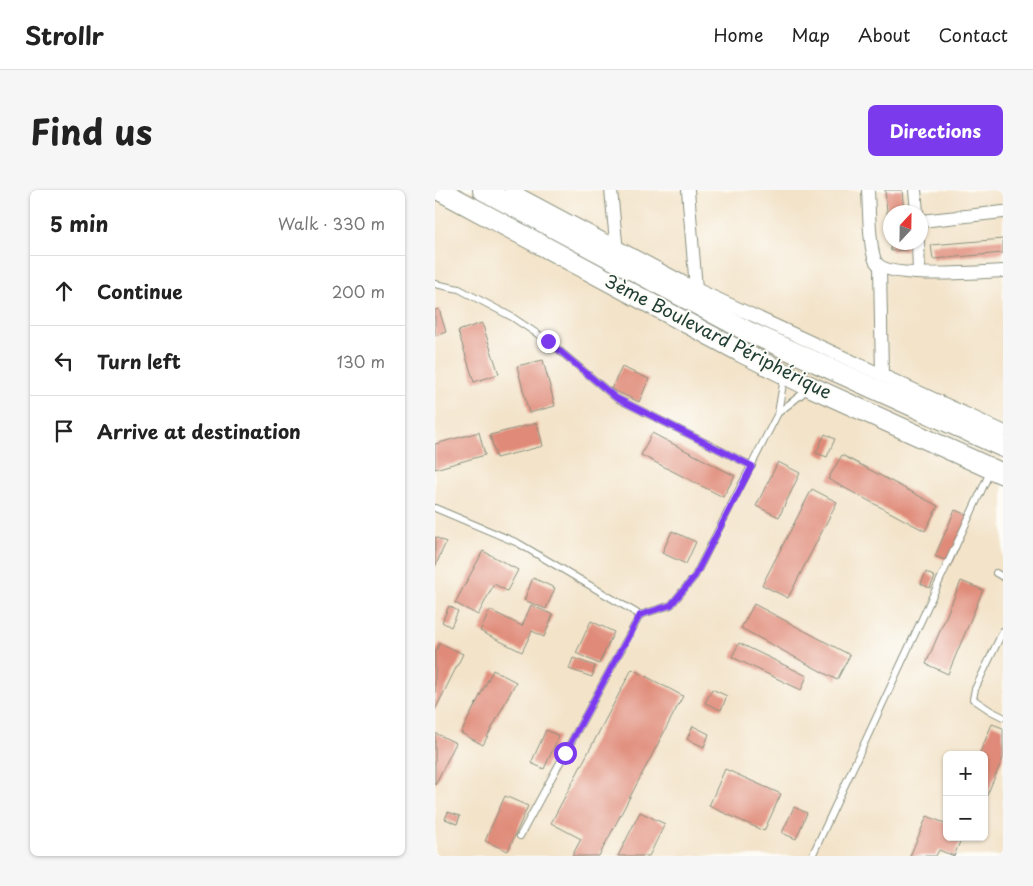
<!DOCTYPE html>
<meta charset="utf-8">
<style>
:root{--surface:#fff;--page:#f6f6f6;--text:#222;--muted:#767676;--line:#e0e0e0;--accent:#7c3aed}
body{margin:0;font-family:"Playpen Sans",sans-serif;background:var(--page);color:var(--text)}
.controls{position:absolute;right:15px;bottom:15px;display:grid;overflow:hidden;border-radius:8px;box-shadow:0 1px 4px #0004}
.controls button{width:45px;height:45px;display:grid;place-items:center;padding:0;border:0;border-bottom:1px solid var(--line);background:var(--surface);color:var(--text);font:25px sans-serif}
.compass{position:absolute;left:448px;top:15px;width:45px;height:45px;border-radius:50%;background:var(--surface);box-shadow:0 1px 4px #0004;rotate:22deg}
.stop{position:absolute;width:15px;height:15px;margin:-11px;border:4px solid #7c3aed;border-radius:50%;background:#fff}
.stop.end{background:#7c3aed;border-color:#fff;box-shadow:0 1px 5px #0008}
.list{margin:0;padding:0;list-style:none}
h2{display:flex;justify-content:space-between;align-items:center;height:65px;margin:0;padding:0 20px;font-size:21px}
h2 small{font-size:16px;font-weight:400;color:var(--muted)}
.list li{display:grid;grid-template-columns:32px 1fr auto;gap:15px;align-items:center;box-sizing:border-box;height:70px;padding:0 20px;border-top:1px solid var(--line)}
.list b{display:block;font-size:19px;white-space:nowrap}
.list em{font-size:16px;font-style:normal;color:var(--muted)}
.icon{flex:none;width:28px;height:28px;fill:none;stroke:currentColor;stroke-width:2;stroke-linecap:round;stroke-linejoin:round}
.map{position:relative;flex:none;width:568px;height:666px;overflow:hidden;border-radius:8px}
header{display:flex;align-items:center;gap:30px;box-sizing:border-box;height:70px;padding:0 25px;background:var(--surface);border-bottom:1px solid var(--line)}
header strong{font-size:24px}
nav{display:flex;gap:28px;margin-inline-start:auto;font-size:18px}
.intro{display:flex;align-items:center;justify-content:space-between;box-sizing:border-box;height:120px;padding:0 30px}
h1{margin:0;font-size:35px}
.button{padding:12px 22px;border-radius:8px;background:var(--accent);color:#fff;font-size:18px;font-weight:700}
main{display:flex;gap:30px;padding:0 30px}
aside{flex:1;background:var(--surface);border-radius:8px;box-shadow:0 1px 4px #0004}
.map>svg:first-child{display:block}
.building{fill:#e08b79}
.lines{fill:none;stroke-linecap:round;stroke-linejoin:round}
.service-casing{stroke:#89907e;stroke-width:8}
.minor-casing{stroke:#89907e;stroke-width:14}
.trunk-casing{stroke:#89907e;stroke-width:22}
.service{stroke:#fff;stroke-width:6}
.minor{stroke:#fff;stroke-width:12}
.trunk{stroke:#fff;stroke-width:20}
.route{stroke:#7c3aed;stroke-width:6}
.labels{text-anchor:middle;stroke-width:4;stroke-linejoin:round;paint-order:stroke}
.street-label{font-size:18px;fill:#1f3d34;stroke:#fdfcf7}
</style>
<header>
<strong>Strollr</strong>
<nav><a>Home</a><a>Map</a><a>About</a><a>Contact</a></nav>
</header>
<div class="intro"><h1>Find us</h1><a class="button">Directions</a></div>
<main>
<aside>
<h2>5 min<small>Walk · 330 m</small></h2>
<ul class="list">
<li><svg class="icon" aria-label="ahead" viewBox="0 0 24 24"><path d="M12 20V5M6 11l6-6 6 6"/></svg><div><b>Continue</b></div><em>200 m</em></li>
<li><svg class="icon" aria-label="left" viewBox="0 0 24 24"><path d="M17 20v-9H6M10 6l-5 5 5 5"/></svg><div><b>Turn left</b></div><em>130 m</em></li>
<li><svg class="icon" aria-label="arrive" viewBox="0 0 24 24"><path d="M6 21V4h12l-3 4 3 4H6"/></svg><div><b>Arrive at destination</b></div></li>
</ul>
</aside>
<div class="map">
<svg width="568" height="666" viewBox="0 0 568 666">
<rect width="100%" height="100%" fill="#fdfcf7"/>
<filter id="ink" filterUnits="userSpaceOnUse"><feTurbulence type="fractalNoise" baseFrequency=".02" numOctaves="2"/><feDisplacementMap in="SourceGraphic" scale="10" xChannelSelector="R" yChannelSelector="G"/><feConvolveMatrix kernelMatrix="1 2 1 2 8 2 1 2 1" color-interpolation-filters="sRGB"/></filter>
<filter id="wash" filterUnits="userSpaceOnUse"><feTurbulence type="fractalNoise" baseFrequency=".0096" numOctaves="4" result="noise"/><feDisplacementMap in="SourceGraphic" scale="20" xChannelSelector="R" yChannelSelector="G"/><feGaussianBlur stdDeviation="1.12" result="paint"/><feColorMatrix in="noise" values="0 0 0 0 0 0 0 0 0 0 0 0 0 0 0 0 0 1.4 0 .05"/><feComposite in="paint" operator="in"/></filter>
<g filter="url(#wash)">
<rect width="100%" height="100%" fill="#f3e3c9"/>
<g id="blocks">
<g class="building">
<path d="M 450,0 L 467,0 L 469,22 L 456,22 L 456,44 L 454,44 Z"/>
<path d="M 568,49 L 568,63 L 498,69 L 496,55 Z"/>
<path d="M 455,52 L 471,52 L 472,60 L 456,61 Z"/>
<path d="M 4,119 L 11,142 L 0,146 L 0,120 Z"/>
<path d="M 47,133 L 64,184 L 39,192 L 23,141 Z"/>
<path d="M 108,170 L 120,216 L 94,223 L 82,176 Z"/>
<path d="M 187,177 L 214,189 L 204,212 L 176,199 Z"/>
<path d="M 102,233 L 108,256 L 61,268 L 55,245 Z"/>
<path d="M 44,242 L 50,265 L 0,279 L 0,254 Z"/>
<path d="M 217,243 L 300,286 L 288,307 L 206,265 Z"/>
<path d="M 390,244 L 400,249 L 392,267 L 381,263 Z"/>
<path d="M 407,265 L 503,316 L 490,341 L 393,289 Z"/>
<path d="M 343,272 L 365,283 L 344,327 L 321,316 Z"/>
<path d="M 377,299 L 402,312 L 353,408 L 327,395 Z"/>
<path d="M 520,320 L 537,327 L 517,373 L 500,366 Z"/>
<path d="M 237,341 L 261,352 L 251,374 L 227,363 Z"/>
<path d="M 0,347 L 11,352 L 0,377 Z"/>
<path d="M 48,361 L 83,380 L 72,401 L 59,394 L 43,425 L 20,413 Z"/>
<path d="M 491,382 L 500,387 L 495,398 L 486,394 Z"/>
<path d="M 98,388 L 120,398 L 111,419 L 89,410 Z"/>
<path d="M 526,391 L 548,400 L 513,484 L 491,474 Z"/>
<path d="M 319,414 L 415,465 L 402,490 L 306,438 Z"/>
<path d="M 96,415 L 118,425 L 109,447 L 97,441 L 87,462 L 45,441 L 55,420 L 87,436 Z"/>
<path d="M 14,416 L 23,421 L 16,437 L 7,432 Z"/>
<path d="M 156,431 L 179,442 L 164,474 L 141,463 Z"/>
<path d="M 5,453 L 28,464 L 0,520 L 0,463 Z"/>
<path d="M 304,453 L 372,486 L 366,500 L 297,467 Z"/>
<path d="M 138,468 L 160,476 L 157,487 L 134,479 Z"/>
<path d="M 197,479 L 248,506 L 164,666 L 137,666 L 146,649 L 116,633 Z"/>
<path d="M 58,480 L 81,492 L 48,555 L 26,543 Z"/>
<path d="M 277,499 L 292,506 L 286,520 L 270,513 Z"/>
<path d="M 557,534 L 568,538 L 568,568 L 549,612 L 549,565 L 544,565 Z"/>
<path d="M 258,536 L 274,544 L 269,557 L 252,549 Z"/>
<path d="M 111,540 L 124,546 L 109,579 L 96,573 Z"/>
<path d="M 0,543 L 21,553 L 0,595 Z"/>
<path d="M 290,579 L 346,604 L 329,641 L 274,616 Z"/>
<path d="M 70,606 L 93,616 L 73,661 L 50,651 Z"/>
<path d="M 359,617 L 372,623 L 361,649 L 347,643 Z"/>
<path d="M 13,622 L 25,626 L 22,634 L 10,629 Z"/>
<path d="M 205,622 L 230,634 L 214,666 L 183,666 Z"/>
<path d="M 492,626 L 512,634 L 512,647 L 527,647 L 519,666 L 504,660 L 501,666 L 475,666 Z"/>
</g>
</g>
</g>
<g filter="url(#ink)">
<use href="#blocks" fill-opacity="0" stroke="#89907e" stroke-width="1"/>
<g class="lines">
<g class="service-casing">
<g id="service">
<path d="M 0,94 L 24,99 L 77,127 L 113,151 L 181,208 L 317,276"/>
<path d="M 349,188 L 343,223 L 367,204 L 371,197"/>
<path d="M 0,318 L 83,353 L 205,425"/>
<path d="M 561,383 L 568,387"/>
<path d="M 568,441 L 540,499 L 538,509 L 556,521 L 568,527"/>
<path d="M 85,646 L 205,425 L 236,415 L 260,386 L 343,223"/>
<path d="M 377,666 L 555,282"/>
</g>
</g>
<g class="minor-casing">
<g id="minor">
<path d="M 76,0 L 261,99 L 568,241"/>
<path d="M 176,0 L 182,62"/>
<path d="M 253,0 L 261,99"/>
<path d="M 433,0 C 434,16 434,60 441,72 C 451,90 547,82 568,81"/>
<path d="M 480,0 L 482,22"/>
<path d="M 486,31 L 568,22"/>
<path d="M 483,52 L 484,82"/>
<path d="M 445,77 L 447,185"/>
</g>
</g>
<g class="trunk-casing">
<g id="trunk">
<path d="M 4,0 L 306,162 L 372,195 L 568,284"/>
<path d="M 48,0 L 312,141 L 568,257"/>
</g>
</g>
<use href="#service" class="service"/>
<use href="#minor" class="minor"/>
<use href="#trunk" class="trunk"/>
</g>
</g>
<g class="lines" filter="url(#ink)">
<path class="route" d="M 113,151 L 181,208 L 317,276 L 260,386 L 236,415 L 205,425 L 130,563"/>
</g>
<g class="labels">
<g class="street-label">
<text transform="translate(283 147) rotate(27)" y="6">3ème Boulevard Périphérique</text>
</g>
</g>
</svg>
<div class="controls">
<button>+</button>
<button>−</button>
</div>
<svg class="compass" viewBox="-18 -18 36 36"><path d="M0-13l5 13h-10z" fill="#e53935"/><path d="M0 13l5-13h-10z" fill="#767676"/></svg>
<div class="stop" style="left:130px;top:563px"></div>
<div class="stop end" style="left:113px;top:151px"></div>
</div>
</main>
